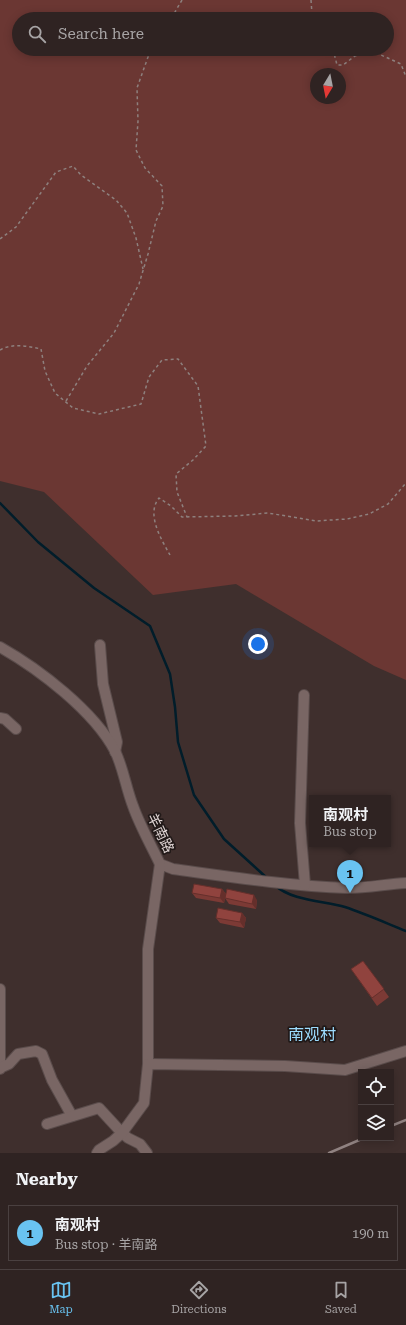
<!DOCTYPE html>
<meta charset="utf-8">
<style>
:root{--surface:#2f2322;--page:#3b2f2f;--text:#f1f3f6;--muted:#a7a4a5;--line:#4a4040;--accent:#69c3f1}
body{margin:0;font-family:"Roboto Serif","Noto Sans SC",serif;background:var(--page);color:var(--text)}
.controls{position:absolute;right:12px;bottom:12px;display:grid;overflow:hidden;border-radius:0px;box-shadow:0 2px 10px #0003}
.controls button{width:36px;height:36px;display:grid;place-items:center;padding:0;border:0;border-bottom:1px solid var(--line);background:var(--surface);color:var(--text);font:20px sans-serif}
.compass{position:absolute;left:310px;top:68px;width:36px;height:36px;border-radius:50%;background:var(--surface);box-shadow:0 2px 10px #0003;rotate:190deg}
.you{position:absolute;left:258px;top:644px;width:14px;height:14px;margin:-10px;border:3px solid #fff;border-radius:50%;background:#1a73e8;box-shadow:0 0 0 6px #1a73e833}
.badge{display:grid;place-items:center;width:26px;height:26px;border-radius:50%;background:var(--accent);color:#111;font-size:13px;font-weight:700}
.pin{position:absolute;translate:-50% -33px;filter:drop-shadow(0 1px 2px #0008)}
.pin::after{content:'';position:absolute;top:21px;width:14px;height:12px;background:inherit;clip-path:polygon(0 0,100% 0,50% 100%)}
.popup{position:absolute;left:309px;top:795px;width:82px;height:52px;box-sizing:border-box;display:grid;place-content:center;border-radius:0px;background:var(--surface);filter:drop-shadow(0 1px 3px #0005);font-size:13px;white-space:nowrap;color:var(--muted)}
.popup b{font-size:15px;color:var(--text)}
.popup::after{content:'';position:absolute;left:50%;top:100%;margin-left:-8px;border:8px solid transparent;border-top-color:var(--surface)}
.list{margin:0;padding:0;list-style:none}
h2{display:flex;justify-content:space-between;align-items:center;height:52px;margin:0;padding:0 16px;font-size:17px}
h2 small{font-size:13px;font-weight:400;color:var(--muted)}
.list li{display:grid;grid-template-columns:26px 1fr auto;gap:12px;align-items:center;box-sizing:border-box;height:56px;margin:0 8px 8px;padding:0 8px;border:1px solid var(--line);border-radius:0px}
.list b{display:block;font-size:15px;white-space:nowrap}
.list p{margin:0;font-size:13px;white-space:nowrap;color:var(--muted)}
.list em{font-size:13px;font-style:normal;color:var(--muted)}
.icon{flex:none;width:22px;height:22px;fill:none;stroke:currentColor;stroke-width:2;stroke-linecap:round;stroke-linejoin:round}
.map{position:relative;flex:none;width:406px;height:1153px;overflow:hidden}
.search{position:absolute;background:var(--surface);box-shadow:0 2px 10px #0003;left:12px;right:12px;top:12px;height:44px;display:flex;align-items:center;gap:10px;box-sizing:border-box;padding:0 14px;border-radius:22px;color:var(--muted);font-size:15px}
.sheet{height:116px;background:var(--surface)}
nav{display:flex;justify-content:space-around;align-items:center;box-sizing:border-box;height:56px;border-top:1px solid var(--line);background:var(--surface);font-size:11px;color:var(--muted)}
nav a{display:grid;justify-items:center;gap:2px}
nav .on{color:var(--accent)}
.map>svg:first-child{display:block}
.green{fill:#6b3733;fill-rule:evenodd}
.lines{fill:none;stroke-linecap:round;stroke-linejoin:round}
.stream{stroke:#011d2a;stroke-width:2.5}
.minor-casing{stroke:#5a4c4b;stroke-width:12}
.path{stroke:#8e807e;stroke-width:1.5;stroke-dasharray:3 3;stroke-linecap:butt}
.minor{stroke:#796664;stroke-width:10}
.rail{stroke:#908281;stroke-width:2.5}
.wall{fill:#7c3a35}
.shaded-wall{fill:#652f2b}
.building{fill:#90433e;stroke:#652f2b}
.labels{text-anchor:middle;stroke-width:3.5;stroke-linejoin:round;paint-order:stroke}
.street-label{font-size:14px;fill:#e0d5d4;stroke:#211918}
.quarter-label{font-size:16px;fill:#9cdcfe;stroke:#211918}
</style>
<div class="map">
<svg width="406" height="1153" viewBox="0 0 406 1153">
<rect width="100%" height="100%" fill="#3f2f2d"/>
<path class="green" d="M 0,0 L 406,0 L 406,680 L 374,666 L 236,584 L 153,595 L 44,492 L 0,481 ZM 19,19 L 387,19 L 387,49 L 19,49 ZM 316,74 L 340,74 L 340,98 L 316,98 Z"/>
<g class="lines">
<g class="stream">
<path d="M 0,503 L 38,542 L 94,588 L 150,626 L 170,674 L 175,707 L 178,742 L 194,795 L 224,839 L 267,878"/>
<path d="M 275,885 C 291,901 325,901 345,907 C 366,914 386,923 406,931"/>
</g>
<g class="minor-casing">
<g id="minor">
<path d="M 100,645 L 103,684 L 117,742 L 115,752"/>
<path d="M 0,647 C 39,669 94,711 115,751 C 123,767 126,788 133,806 C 140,826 151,845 160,864 L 173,869 C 231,877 289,886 348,888 C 368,888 387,884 406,883"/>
<path d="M 304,695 L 300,823 L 305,885"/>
<path d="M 0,718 L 5,719 L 16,729"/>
<path d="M 0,989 L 0,1069"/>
<path d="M 148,1064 L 148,949 L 160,864"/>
<path d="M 0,1068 L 9,1064 L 18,1054 L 36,1051 L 42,1054 L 52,1080 L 72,1116"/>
<path d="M 47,1124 L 99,1108 L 122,1133 L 128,1138 L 140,1144 L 147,1153"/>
<path d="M 97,1153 L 99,1150 L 113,1141 L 122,1133 L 144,1103 L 148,1064 L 285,1066 L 345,1070 L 406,1051"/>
</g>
</g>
<g class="path">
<path d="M 311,0 L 312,14 L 316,19"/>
<path d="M 174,19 L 175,12 L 182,0"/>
<path d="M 333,49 L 337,65 L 343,65 L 355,56 L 370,50 L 401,64 L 406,77"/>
<path d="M 0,239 L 16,227 L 56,172 L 73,166 L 81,175 L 116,200 L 127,213 L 136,238 L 143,269"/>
<path d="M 0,350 C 12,343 28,346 41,349 L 45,371 L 55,393 L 73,408 L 99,414 L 141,404 L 149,377 L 162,360 L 178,359 L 198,386 L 206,446 L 193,460 L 176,474 L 177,492 L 187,517"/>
<path d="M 66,401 L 87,366 L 114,333 L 139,284 L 148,254 L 156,221 L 163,206 L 162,186 L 145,168 L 136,150 L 138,121 L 137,88 L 148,57 L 156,49"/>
<path d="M 170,555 C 161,539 146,514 159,498 L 171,506 L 182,517 L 235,516 L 268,513 L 316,521 L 347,519 L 369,514 L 388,504 L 406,483"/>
</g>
<use href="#minor" class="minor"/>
<g class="rail">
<path d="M 391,1126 L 406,1120"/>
<path d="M 329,1153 L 364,1138"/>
</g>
</g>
<g class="wall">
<path d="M 222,889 L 226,894 L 224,903 L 196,898 L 192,893 Z"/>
<path d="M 225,898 L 257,900 L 256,909 L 229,904 Z"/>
<path d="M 242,913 L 246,918 L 244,928 L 220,923 L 216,918 Z"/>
<path d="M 363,961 L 389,997 L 377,1006 L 351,969 Z"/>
</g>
<g class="shaded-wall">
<path d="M 222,889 L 226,894 L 224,903 L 220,898 Z"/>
<path d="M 254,895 L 257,900 L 256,909 L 252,904 Z"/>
<path d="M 242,913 L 246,918 L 244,928 L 240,922 Z"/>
</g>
<g class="building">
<path d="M 194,884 L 222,889 L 220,898 L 192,893 Z"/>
<path d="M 227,889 L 254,895 L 252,904 L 225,898 Z"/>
<path d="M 218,908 L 242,913 L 240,922 L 216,918 Z"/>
<path d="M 363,961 L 384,989 L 372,998 L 351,969 Z"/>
</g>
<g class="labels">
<g class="street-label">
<text transform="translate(161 833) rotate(64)" y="5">羊南路</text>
</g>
<g class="quarter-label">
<text x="312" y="1040">南观村</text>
</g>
</g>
</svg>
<div class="controls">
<button><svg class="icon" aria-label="locate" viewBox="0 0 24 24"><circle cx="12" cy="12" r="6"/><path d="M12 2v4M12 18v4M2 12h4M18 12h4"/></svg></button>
<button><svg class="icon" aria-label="layers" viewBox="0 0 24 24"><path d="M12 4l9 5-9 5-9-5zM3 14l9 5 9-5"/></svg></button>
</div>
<svg class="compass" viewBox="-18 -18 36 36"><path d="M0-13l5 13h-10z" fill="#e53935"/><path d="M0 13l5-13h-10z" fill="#a7a4a5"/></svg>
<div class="you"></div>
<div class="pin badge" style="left:350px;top:893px">1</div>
<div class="popup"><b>南观村</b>Bus stop</div>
<div class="search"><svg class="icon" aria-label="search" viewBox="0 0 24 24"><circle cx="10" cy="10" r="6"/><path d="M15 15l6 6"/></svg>Search here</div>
</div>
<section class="sheet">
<h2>Nearby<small></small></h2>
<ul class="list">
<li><span class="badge">1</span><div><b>南观村</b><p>Bus stop · 羊南路</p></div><em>190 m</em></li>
</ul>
</section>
<nav>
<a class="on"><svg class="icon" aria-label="map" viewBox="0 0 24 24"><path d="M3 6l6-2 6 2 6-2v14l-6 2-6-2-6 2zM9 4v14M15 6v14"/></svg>Map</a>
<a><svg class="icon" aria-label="directions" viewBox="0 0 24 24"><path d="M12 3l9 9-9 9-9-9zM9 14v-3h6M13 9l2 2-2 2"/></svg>Directions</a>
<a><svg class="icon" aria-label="saved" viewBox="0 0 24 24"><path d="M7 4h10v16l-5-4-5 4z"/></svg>Saved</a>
</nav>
